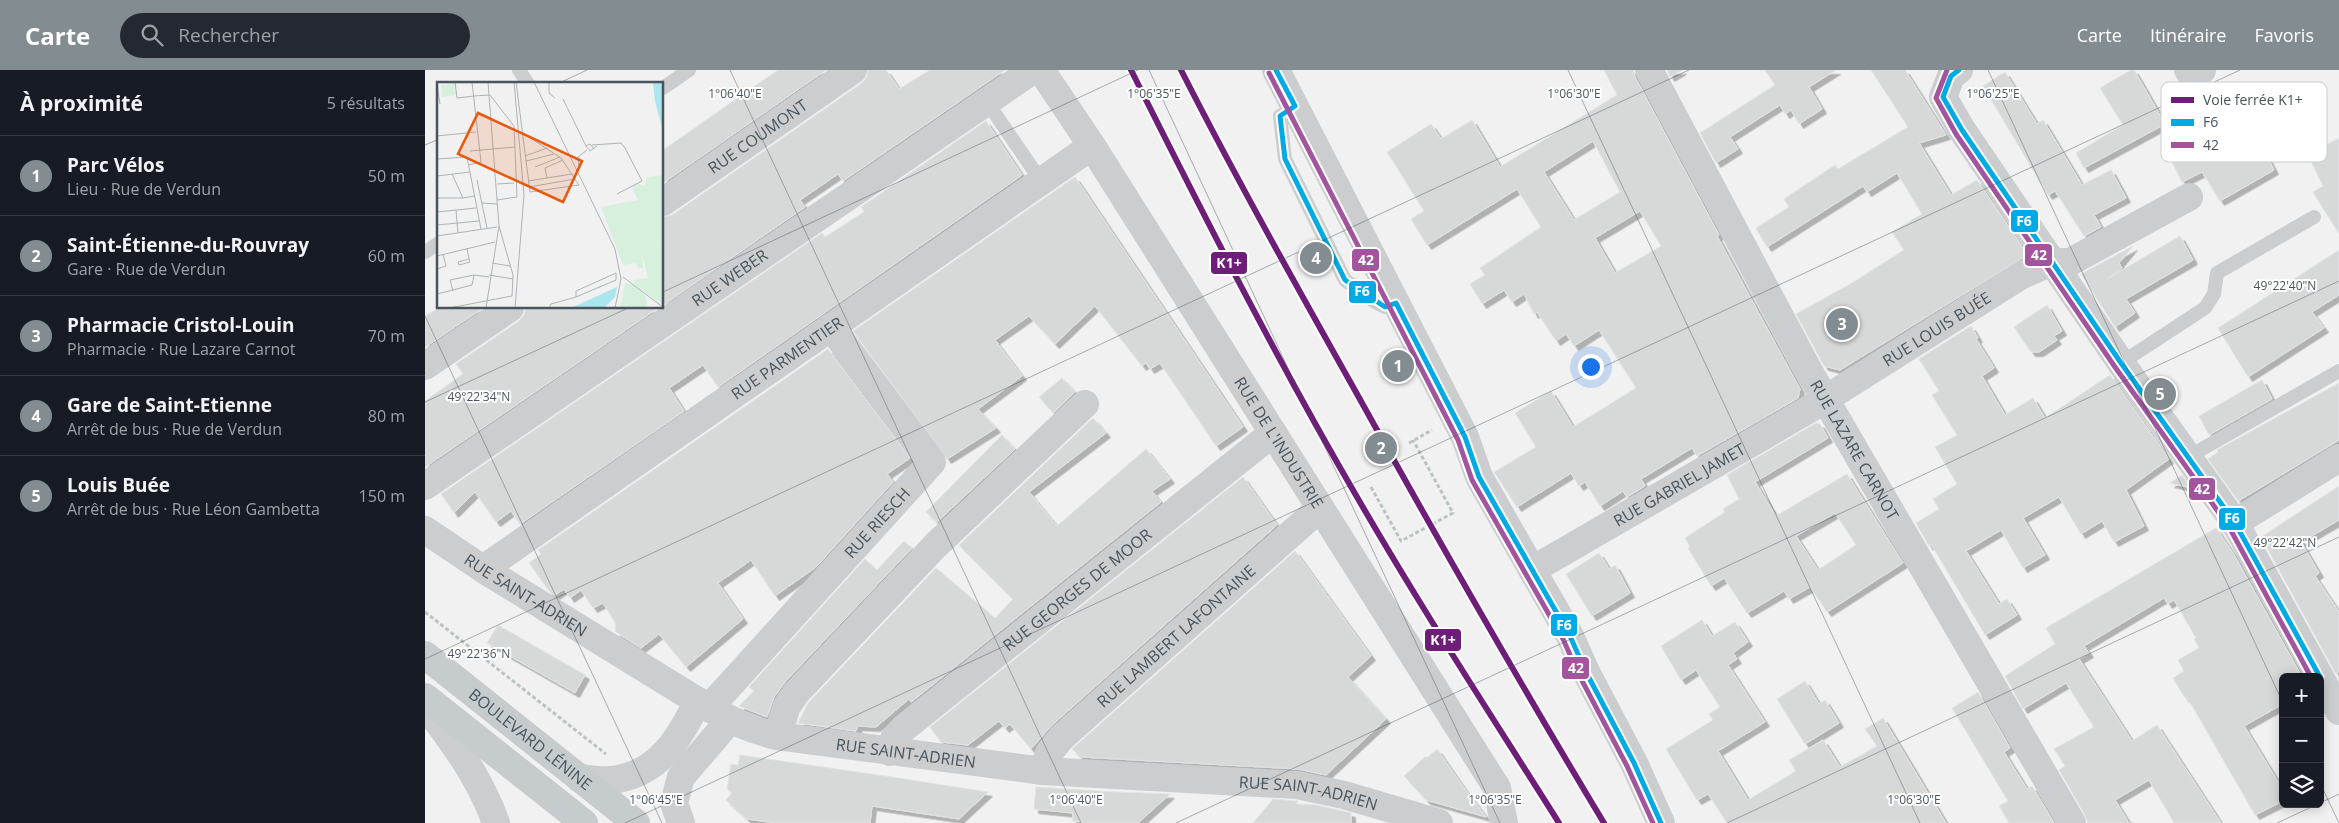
<!DOCTYPE html>
<html lang="fr">
<meta charset="utf-8">
<style>
:root{--surface:#171b24;--page:#242831;--text:#f1f3f6;--muted:#9ea1a6;--line:#363941;--accent:#838c91}
body{margin:0;font-family:"Open Sans",sans-serif;background:var(--page);color:var(--text)}
.controls{position:absolute;right:15px;bottom:15px;display:grid;overflow:hidden;border-radius:8px;box-shadow:0 2px 12px #0003}
.controls button{width:45px;height:45px;display:grid;place-items:center;padding:0;border:0;border-bottom:1px solid var(--line);background:var(--surface);color:var(--text);font:25px sans-serif}
.you{position:absolute;left:1165px;top:296px;width:18px;height:18px;margin:-12px;border:4px solid #fff;border-radius:50%;background:#1a73e8;box-shadow:0 0 0 8px #1a73e833}
.badge{display:grid;place-items:center;width:32px;height:32px;border-radius:50%;background:var(--accent);color:#fff;font-size:16px;font-weight:700}
.pin{position:absolute;translate:-50% -50%;border:2px solid #fff;box-shadow:0 1px 5px #0006}
.list{margin:0;padding:0;list-style:none}
h2{display:flex;justify-content:space-between;align-items:center;height:65px;margin:0;padding:0 20px;font-size:21px}
h2 small{font-size:16px;font-weight:400;color:var(--muted)}
.list li{display:grid;grid-template-columns:32px 1fr auto;gap:15px;align-items:center;box-sizing:border-box;height:80px;padding:0 20px;border-top:1px solid var(--line)}
.list b{display:block;font-size:19px;white-space:nowrap}
.list p{margin:0;font-size:16px;white-space:nowrap;color:var(--muted)}
.list em{font-size:16px;font-style:normal;color:var(--muted)}
.icon{flex:none;width:28px;height:28px;fill:none;stroke:currentColor;stroke-width:2;stroke-linecap:round;stroke-linejoin:round}
.map{position:relative;flex:none;width:1914px;height:753px;overflow:hidden}
header{display:flex;align-items:center;gap:30px;box-sizing:border-box;height:70px;padding:0 25px;background:var(--accent);color:#fff}
header strong{font-size:24px}
nav{display:flex;gap:28px;margin-inline-start:auto;font-size:18px}
.search{width:350px;height:45px;background:var(--page);display:flex;align-items:center;gap:12px;box-sizing:border-box;padding:0 18px;border-radius:28px;color:var(--muted);font-size:19px}
main{display:flex}
aside{flex:1;background:var(--surface)}
.map>svg:first-child{display:block}
.building{fill:#d7d9d9;stroke:#e2e3e4;fill-rule:evenodd;filter:url(#shadow)}
.lines{fill:none;stroke-linecap:round;stroke-linejoin:round}
.path{stroke:#b9c5c0;stroke-width:3;stroke-dasharray:4 2.5;stroke-linecap:butt}
.lane{stroke:#cbcdcf;stroke-width:14}
.street{stroke:#cbcdcf;stroke-width:28}
.secondary{stroke:#cbced1;stroke-width:28}
.primary{stroke:#c6cbce;stroke-width:28}
.bus-1-casing{stroke:#fff;stroke-width:9}
.bus-2-casing{stroke:#fff;stroke-width:9}
.bus-1{stroke:#00abe5;stroke-width:5}
.bus-2{stroke:#a2559d;stroke-width:5}
.rail-1-casing{stroke:#fff;stroke-width:10}
.rail-1{stroke:#6e1e78;stroke-width:6}
.ticks{fill:none;stroke:#48555e;stroke-width:1;stroke-opacity:0.45}
.labels{text-anchor:middle;stroke-width:4;stroke-linejoin:round;paint-order:stroke}
.street-label{font-size:16px;fill:#48555e;stroke:#fff}
.inset-road{fill:none;stroke:#adb3b6;stroke-width:1}
.view{fill:#e8590c;fill-opacity:0.15;stroke:#e8590c;stroke-width:2.5}
.inset-edge{fill:none;stroke:#48555e;stroke-width:2.5}
.key{fill:#fff;stroke:#c8cccf;stroke-width:1}
.key-label{font-size:14px;fill:#48555e}
.ticks-label{font-size:12px;text-anchor:middle;fill:#48555e;stroke:#fff;stroke-width:4;stroke-linejoin:round;paint-order:stroke}
.line-badge{stroke:#fff;stroke-width:2}
.badge-label{font-size:14px;text-anchor:middle;font-weight:bold;fill:#fff}
</style>
<header>
<strong>Carte</strong>
<div class="search"><svg class="icon" aria-label="search" viewBox="0 0 24 24"><circle cx="10" cy="10" r="6"/><path d="M15 15l6 6"/></svg>Rechercher</div>
<nav><a>Carte</a><a>Itinéraire</a><a>Favoris</a></nav>
</header>
<main>
<aside>
<h2>À proximité<small>5 résultats</small></h2>
<ul class="list">
<li><span class="badge">1</span><div><b>Parc Vélos</b><p>Lieu · Rue de Verdun</p></div><em>50 m</em></li>
<li><span class="badge">2</span><div><b>Saint-Étienne-du-Rouvray</b><p>Gare · Rue de Verdun</p></div><em>60 m</em></li>
<li><span class="badge">3</span><div><b>Pharmacie Cristol-Louin</b><p>Pharmacie · Rue Lazare Carnot</p></div><em>70 m</em></li>
<li><span class="badge">4</span><div><b>Gare de Saint-Etienne</b><p>Arrêt de bus · Rue de Verdun</p></div><em>80 m</em></li>
<li><span class="badge">5</span><div><b>Louis Buée</b><p>Arrêt de bus · Rue Léon Gambetta</p></div><em>150 m</em></li>
</ul>
</aside>
<div class="map">
<svg width="1914" height="753" viewBox="0 0 1914 753">
<defs>
<filter id="shadow"><feDropShadow dx="4.5" dy="4.5" stdDeviation="0" flood-color="#0004"/></filter>
</defs>
<rect width="100%" height="100%" fill="#f1f1f1"/>
<g class="building">
<path d="M 353,0 L 401,0 L 238,113 L 238,80 Z"/>
<path d="M 443,0 L 461,0 L 474,19 L 505,0 L 580,0 L 418,111 L 413,104 L 375,130 L 380,137 L 238,235 L 238,147 L 247,145 L 437,13 L 442,7 Z"/>
<path d="M 1179,0 L 1208,0 L 1210,7 L 1294,165 L 1292,166 L 1375,319 L 1373,328 L 1272,386 L 1267,378 L 1216,409 L 1220,416 L 1202,427 L 1198,421 L 1175,436 L 1160,412 L 1154,416 L 1146,403 L 1092,437 L 1069,402 L 1111,377 L 1090,343 L 1126,321 L 1148,357 L 1211,318 L 1174,260 L 1149,276 L 1141,264 L 1131,271 L 1112,242 L 1109,244 L 1099,224 L 1087,232 L 1079,220 L 1057,234 L 1045,214 L 1060,205 L 1055,198 L 1116,157 L 1092,119 L 1002,175 L 986,149 L 999,141 L 962,82 L 1006,54 L 1016,69 L 1047,50 L 1075,97 L 1192,25 ZM 1168,71 L 1195,122 L 1149,150 L 1119,102 ZM 1215,141 L 1236,176 L 1190,203 L 1170,168 Z"/>
<path d="M 1242,0 L 1257,0 L 1245,7 Z"/>
<path d="M 1340,0 L 1411,0 L 1384,17 L 1397,39 L 1374,54 L 1366,40 L 1360,44 L 1355,35 L 1305,67 L 1313,79 L 1291,93 L 1275,63 L 1350,15 Z"/>
<path d="M 1446,0 L 1480,0 L 1521,65 L 1494,73 L 1526,125 L 1552,110 L 1600,181 L 1599,187 L 1415,300 L 1399,296 L 1371,244 L 1427,213 L 1479,180 L 1467,162 L 1497,144 L 1472,103 L 1442,122 L 1438,116 L 1342,177 L 1331,158 L 1364,137 L 1359,129 L 1410,95 L 1413,99 L 1483,57 Z"/>
<path d="M 1706,0 L 1709,0 L 1740,54 L 1659,98 L 1651,83 L 1698,55 L 1675,18 Z"/>
<path d="M 1580,2 L 1612,54 L 1618,50 L 1657,115 L 1686,100 L 1701,128 L 1669,145 L 1676,157 L 1659,166 L 1630,121 L 1623,125 L 1558,16 Z"/>
<path d="M 561,51 L 597,105 L 293,317 L 278,295 L 244,318 L 259,341 L 95,454 L 86,441 L 71,452 L 50,422 L 29,443 L 16,424 L 397,163 L 400,167 L 439,142 L 436,137 Z"/>
<path d="M 1824,51 L 1849,100 L 1795,131 L 1777,102 L 1757,112 L 1746,90 Z"/>
<path d="M 1914,68 L 1914,164 L 1888,122 L 1898,116 L 1883,85 Z"/>
<path d="M 650,107 L 818,357 L 791,376 L 735,293 L 725,299 L 721,293 L 717,296 L 670,236 L 630,274 L 604,246 L 570,270 L 597,306 L 553,339 L 571,358 L 522,389 L 428,261 Z"/>
<path d="M 1755,166 L 1768,190 L 1701,229 L 1710,243 L 1690,257 L 1656,204 L 1708,176 L 1694,193 L 1697,198 L 1682,209 Z"/>
<path d="M 1914,180 L 1914,225 L 1887,242 L 1899,258 L 1823,307 L 1793,258 Z"/>
<path d="M 1622,235 L 1637,261 L 1629,266 L 1632,270 L 1614,282 L 1606,282 L 1589,257 Z"/>
<path d="M 14,238 L 58,238 L 0,277 L 0,246 Z"/>
<path d="M 101,238 L 233,238 L 0,397 L 0,331 L 38,304 L 31,294 L 94,251 L 99,245 Z"/>
<path d="M 1546,256 L 1553,268 L 1551,269 L 1569,298 L 1557,306 L 1580,345 L 1608,328 L 1620,348 L 1685,305 L 1744,389 L 1701,420 L 1719,456 L 1689,472 L 1677,451 L 1656,464 L 1634,427 L 1598,448 L 1620,485 L 1598,498 L 1576,460 L 1541,481 L 1574,534 L 1582,529 L 1592,545 L 1560,565 L 1506,474 L 1504,476 L 1491,453 L 1514,439 L 1508,429 L 1532,414 L 1510,377 L 1532,365 L 1507,325 L 1514,321 L 1494,289 Z"/>
<path d="M 403,279 L 485,388 L 462,404 L 468,412 L 391,497 L 350,526 L 326,490 L 293,513 L 318,549 L 261,597 L 234,564 L 216,578 L 191,562 L 190,552 L 178,533 L 168,538 L 156,520 L 145,528 L 139,519 L 130,525 L 124,521 L 104,493 L 116,484 L 113,480 Z"/>
<path d="M 637,308 L 650,322 L 628,343 L 614,327 Z"/>
<path d="M 1837,310 L 1847,329 L 1784,365 L 1774,346 Z"/>
<path d="M 1914,313 L 1914,370 L 1815,430 L 1812,429 L 1783,389 L 1793,382 L 1792,380 Z"/>
<path d="M 668,348 L 681,363 L 604,422 L 632,456 L 721,379 L 745,409 L 727,421 L 736,432 L 486,632 L 484,629 L 451,657 L 433,656 L 431,661 L 373,653 L 383,633 L 511,498 L 570,548 L 588,529 L 534,475 Z"/>
<path d="M 1391,353 L 1395,354 L 1403,368 L 1330,412 L 1351,446 L 1422,404 L 1478,493 L 1402,542 L 1385,517 L 1364,529 L 1359,521 L 1322,543 L 1299,508 L 1286,516 L 1263,478 L 1265,477 L 1260,468 L 1300,442 L 1298,439 L 1314,429 L 1302,405 ZM 1410,443 L 1431,475 L 1393,500 L 1371,466 Z"/>
<path d="M 577,365 L 590,379 L 512,452 L 501,442 Z"/>
<path d="M 1757,405 L 1766,418 L 1745,413 Z"/>
<path d="M 818,407 L 852,455 L 626,656 L 606,679 L 585,654 L 580,658 L 574,651 L 543,675 L 516,672 L 505,657 Z"/>
<path d="M 1914,416 L 1914,450 L 1876,472 L 1894,503 L 1890,506 L 1914,542 L 1914,602 L 1911,604 L 1836,467 Z"/>
<path d="M 1791,458 L 1808,483 L 1877,607 L 1858,607 L 1858,634 L 1819,656 L 1858,720 L 1858,731 L 1830,745 L 1762,627 L 1760,628 L 1748,608 L 1759,601 L 1753,590 L 1774,578 L 1769,569 L 1771,568 L 1749,530 L 1743,534 L 1739,528 L 1659,576 L 1664,583 L 1654,589 L 1707,671 L 1732,655 L 1796,753 L 1749,753 L 1724,710 L 1690,730 L 1704,753 L 1663,753 L 1660,745 L 1634,700 L 1640,696 L 1629,679 L 1669,657 L 1641,613 L 1598,639 L 1580,606 L 1630,574 L 1621,558 Z"/>
<path d="M 479,471 L 487,478 L 360,612 L 349,627 L 342,647 L 314,636 L 329,621 L 324,617 L 440,489 L 452,500 Z"/>
<path d="M 870,481 L 946,586 L 923,607 L 961,649 L 901,705 L 873,699 L 656,687 L 647,679 Z"/>
<path d="M 1174,483 L 1184,499 L 1190,495 L 1205,523 L 1167,546 L 1141,504 Z"/>
<path d="M 1277,550 L 1287,566 L 1310,552 L 1323,572 L 1308,583 L 1312,589 L 1303,595 L 1340,652 L 1293,681 L 1323,730 L 1371,701 L 1364,690 L 1398,670 L 1415,697 L 1452,676 L 1440,659 L 1458,648 L 1521,753 L 1302,753 L 1283,724 L 1272,730 L 1241,679 L 1288,650 L 1284,644 L 1295,637 L 1271,600 L 1256,610 L 1236,576 Z"/>
<path d="M 73,555 L 160,605 L 150,623 L 62,573 Z"/>
<path d="M 1380,611 L 1394,634 L 1400,630 L 1414,653 L 1380,674 L 1352,629 Z"/>
<path d="M 1553,622 L 1585,678 L 1579,682 L 1602,719 L 1607,716 L 1629,753 L 1584,753 L 1574,736 L 1583,731 L 1527,638 Z"/>
<path d="M 1012,679 L 1034,711 L 1061,747 L 1001,730 L 979,706 L 1001,686 L 1002,688 Z"/>
<path d="M 315,685 L 467,707 L 563,722 L 534,749 L 447,736 L 445,753 L 351,753 L 322,749 L 301,730 L 307,723 L 302,719 L 306,694 L 313,695 Z"/>
<path d="M 611,717 L 691,722 L 745,724 L 713,753 L 675,753 L 647,751 L 648,743 L 609,739 Z"/>
<path d="M 848,729 L 870,731 L 873,731 L 871,734 L 891,735 L 926,743 L 926,753 L 828,753 Z"/>
</g>
<g class="lines">
<g class="path">
<path d="M 984,373 L 1007,360"/>
<path d="M 946,417 L 976,471 L 1028,443 L 988,370"/>
<path d="M 0,542 L 181,684"/>
</g>
<g class="lane">
<path d="M 94,0 L 103,14"/>
<path d="M 238,18 L 264,0"/>
<path d="M 562,32 L 616,111"/>
<path d="M 870,36 L 855,46 L 860,89 L 920,210 L 950,232 L 960,237 L 971,233"/>
<path d="M 0,182 L 14,173"/>
<path d="M 1696,293 L 1780,238 L 1789,224 L 1792,203 L 1889,147"/>
<path d="M 1763,387 L 1914,301"/>
</g>
<g class="street">
<path id="s1" d="M 616,0 L 667,76 L 1072,718 L 1079,753"/>
<path d="M 851,0 L 1040,367 L 1054,407 L 1145,566 L 1161,602 L 1209,693 L 1236,753"/>
<path d="M 1534,0 L 1526,6 L 1518,27 L 1537,60 L 1696,293 L 1810,453 L 1895,607"/>
<path d="M 1763,0 L 1767,6 L 1777,0"/>
<path id="s2" d="M 238,132 L 428,0"/>
<path d="M 0,296 L 85,238"/>
<path id="s3" d="M 0,416 L 608,0"/>
<path d="M 1810,453 L 1914,388"/>
<path id="s4" d="M 0,460 L 58,499 L 284,638 C 306,651 327,660 352,666 L 618,701 L 872,715 L 919,725 L 1014,753"/>
<path id="s5" d="M 58,499 L 667,76"/>
<path id="s6" d="M 1107,500 L 1383,340 L 1597,205 L 1627,192 L 1645,192 L 1764,127"/>
<path d="M 1895,607 L 1914,641"/>
<path d="M 0,635 C 29,673 55,708 71,753"/>
<path id="s7" d="M 284,638 L 507,392 L 406,257"/>
<path d="M 352,666 L 362,636 L 371,623 L 511,475 L 660,334"/>
<path id="s8" d="M 465,682 L 469,669 L 479,658 L 848,363"/>
<path id="s9" d="M 618,701 L 624,683 L 636,668 L 895,438"/>
<path d="M 154,708 C 166,709 181,712 193,709 C 236,701 255,667 273,631"/>
<path d="M 256,753 L 249,733 L 256,707 L 305,650"/>
</g>
<path class="secondary" id="s10" d="M 1224,0 L 1385,303 L 1647,753"/>
<g class="primary">
<path id="s11" d="M 0,585 L 211,753"/>
<path d="M 0,627 L 159,753"/>
</g>
<g class="bus-1-casing">
<g id="bus-1">
<path d="M 851,0 L 870,36 L 855,46 L 860,89 L 920,210 L 960,237 L 971,233 L 1040,367 L 1054,407 L 1145,566 L 1161,602 L 1209,693 L 1236,753"/>
<path d="M 1534,0 L 1526,6 L 1518,27 L 1537,60 L 1696,293 L 1810,453 L 1895,607"/>
</g>
</g>
<g class="bus-2-casing">
<g id="bus-2">
<path d="M 1522,0 L 1511,28 L 1531,64 L 1690,297 L 1804,457 L 1886,607"/>
<path d="M 844,3 L 1033,370 L 1047,410 L 1138,569 L 1154,605 L 1202,696 L 1228,753"/>
</g>
</g>
<use href="#bus-1" class="bus-1"/>
<use href="#bus-2" class="bus-2"/>
<g class="rail-1-casing">
<g id="rail-1">
<path d="M 706,0 C 778,144 851,288 932,427 C 996,538 1066,645 1134,753"/>
<path d="M 756,0 C 812,110 872,217 932,324 C 1012,468 1094,612 1179,753"/>
</g>
</g>
<use href="#rail-1" class="rail-1"/>
</g>
<path class="ticks" d="M 305,0 L 656,753M 724,0 L 1075,753M 1143,0 L 1495,753M 1563,0 L 1858,633M 132,14 L 162,0M 0,75 L 14,69M 238,222 L 713,0M 0,246 L 237,753M 0,332 L 203,238M 0,589 L 1264,0M 1895,713 L 1914,753M 1895,733 L 1914,724M 200,753 L 1815,0M 751,753 L 1914,211M 1302,753 L 1914,467M 1852,753 L 1893,734"/>
<g class="labels">
<g class="street-label">
<text dy="6" stroke="none"><textPath href="#s2" startOffset="115">RUE COUMONT</textPath></text>
<text dy="6" stroke="none"><textPath href="#s3" startOffset="369">RUE WEBER</textPath></text>
<text dy="6" stroke="none"><textPath href="#s6" startOffset="471">RUE LOUIS BUÉE</textPath></text>
<text dy="6" stroke="none"><textPath href="#s5" startOffset="370">RUE PARMENTIER</textPath></text>
<text dy="6" stroke="none"><textPath href="#s1" startOffset="442">RUE DE L'INDUSTRIE</textPath></text>
<text dy="6" stroke="none"><textPath href="#s10" startOffset="432">RUE LAZARE CARNOT</textPath></text>
<text dy="6" stroke="none"><textPath href="#s6" startOffset="170">RUE GABRIEL JAMET</textPath></text>
<text dy="6" stroke="none"><textPath href="#s7" startOffset="250">RUE RIESCH</textPath></text>
<text dy="6" stroke="none"><textPath href="#s8" startOffset="250">RUE GEORGES DE MOOR</textPath></text>
<text dy="6" stroke="none"><textPath href="#s4" startOffset="120">RUE SAINT-ADRIEN</textPath></text>
<text dy="6" stroke="none"><textPath href="#s9" startOffset="192">RUE LAMBERT LAFONTAINE</textPath></text>
<text dy="6" stroke="none"><textPath href="#s11" startOffset="135">BOULEVARD LÉNINE</textPath></text>
<text dy="6" stroke="none"><textPath href="#s4" startOffset="539">RUE SAINT-ADRIEN</textPath></text>
<text dy="6" stroke="none"><textPath href="#s4" startOffset="944">RUE SAINT-ADRIEN</textPath></text>
</g>
</g>
<g transform="translate(12 12)">
<rect width="226" height="226" fill="#f1f1f1"/>
<path d="M 226,93 L 226,163 L 205,166 L 206,185 L 201,187 L 199,181 L 186,183 L 164,125 L 201,118 L 195,105 L 201,102 L 208,104 L 210,95 ZM 188,201 L 196,203 L 188,226 L 183,226 Z" fill="#d6f0dd"/>
<path d="M 226,163 L 226,224 L 197,202 L 197,198 L 211,196 L 204,166 ZM 196,203 L 208,213 L 211,226 L 188,226 Z" fill="#d6f0dd"/>
<path d="M 17,1 L 19,13 L 5,15 L 4,3 Z" fill="#d6f0dd"/>
<path d="M 216,0 L 226,0 L 226,49 L 218,19 ZM 180,205 L 178,215 L 167,226 L 134,226 Z" fill="#aae6ee"/>
<path class="inset-road" d="M 18,0 L 20,16 L 37,14M 77,0 L 87,113 L 78,226M 79,0 L 93,110 L 142,103 L 124,76 L 86,51M 97,0 L 178,167 L 184,197 L 178,226M 112,0 L 112,11 L 118,16M 0,2 L 3,22M 53,13 L 77,44M 37,14 L 53,13M 126,17 L 149,64M 0,54 L 39,50M 155,63 L 184,61 L 188,66 L 205,99 L 180,112M 156,66 L 153,62 L 149,64 L 153,69 L 160,64M 33,69 L 78,65M 88,74 L 110,66M 0,77 L 30,75 L 44,147M 89,79 L 117,72M 31,83 L 44,80 L 35,0M 98,85 L 123,75M 142,87 L 141,75 L 150,68M 15,92 L 26,116 L 37,114M 0,94 L 33,90M 110,96 L 108,86 L 126,78M 40,98 L 50,146M 91,99 L 135,92M 60,102 L 77,101M 92,105 L 138,97M 0,116 L 26,116M 60,118 L 80,115 L 77,44M 45,121 L 60,122M 19,128 L 21,151M 0,130 L 39,126M 0,143 L 42,139M 62,144 L 76,193 L 75,214M 0,154 L 60,145M 30,166 L 32,177 L 33,180 L 22,183 L 21,180 L 32,177M 0,174 L 58,160M 55,181 L 73,184M 0,187 L 9,184 L 6,172M 52,193 L 76,197M 186,195 L 227,226M 16,209 L 13,198 L 37,193 L 52,195M 0,212 L 35,203 L 37,193M 12,226 L 75,214M 49,226 L 62,144 L 51,0M 112,226 L 114,222 L 139,215 L 179,198 L 179,191 L 139,209 L 139,215"/>
<path class="view" d="M 41,31 L 145,79 L 126,120 L 21,72 Z"/>
<rect width="226" height="226" class="inset-edge"/>
</g>
<rect x="1736" y="12" width="166" height="80" rx="8" class="key"/>
<rect x="1746" y="27" width="23" height="6" fill="#6e1e78"/>
<rect x="1746" y="49" width="23" height="7" fill="#00abe5"/>
<rect x="1746" y="72" width="23" height="6" fill="#a2559d"/>
<g class="key-label">
<text x="1778" y="35">Voie ferrée K1+</text>
<text x="1778" y="57">F6</text>
<text x="1778" y="80">42</text>
</g>
<g class="ticks-label">
<text x="310" y="28">1°06'40"E</text>
<text x="729" y="28">1°06'35"E</text>
<text x="1149" y="28">1°06'30"E</text>
<text x="1568" y="28">1°06'25"E</text>
<text x="1860" y="220">49°22'40"N</text>
<text x="54" y="331">49°22'34"N</text>
<text x="1860" y="477">49°22'42"N</text>
<text x="54" y="588">49°22'36"N</text>
<text x="231" y="734">1°06'45"E</text>
<text x="651" y="734">1°06'40"E</text>
<text x="1070" y="734">1°06'35"E</text>
<text x="1489" y="734">1°06'30"E</text>
</g>
<g class="line-badge">
<rect x="1585" y="139" width="29" height="24" rx="5" fill="#00abe5"/>
<rect x="1599" y="173" width="29" height="24" rx="5" fill="#a2559d"/>
<rect x="926" y="178" width="29" height="24" rx="5" fill="#a2559d"/>
<rect x="785" y="181" width="38" height="24" rx="5" fill="#6e1e78"/>
<rect x="923" y="210" width="29" height="24" rx="5" fill="#00abe5"/>
<rect x="1763" y="407" width="28" height="24" rx="5" fill="#a2559d"/>
<rect x="1793" y="437" width="28" height="24" rx="5" fill="#00abe5"/>
<rect x="1125" y="543" width="28" height="24" rx="5" fill="#00abe5"/>
<rect x="999" y="558" width="38" height="24" rx="5" fill="#6e1e78"/>
<rect x="1136" y="586" width="29" height="24" rx="5" fill="#a2559d"/>
</g>
<g class="badge-label">
<text x="1599" y="156">F6</text>
<text x="1614" y="190">42</text>
<text x="941" y="195">42</text>
<text x="804" y="198">K1+</text>
<text x="937" y="226">F6</text>
<text x="1777" y="424">42</text>
<text x="1807" y="453">F6</text>
<text x="1139" y="560">F6</text>
<text x="1018" y="575">K1+</text>
<text x="1151" y="603">42</text>
</g>
</svg>
<div class="controls">
<button>+</button>
<button>−</button>
<button><svg class="icon" aria-label="layers" viewBox="0 0 24 24"><path d="M12 4l9 5-9 5-9-5zM3 14l9 5 9-5"/></svg></button>
</div>
<div class="you"></div>
<div class="pin badge" style="left:973px;top:296px">1</div>
<div class="pin badge" style="left:956px;top:378px">2</div>
<div class="pin badge" style="left:1417px;top:254px">3</div>
<div class="pin badge" style="left:891px;top:188px">4</div>
<div class="pin badge" style="left:1735px;top:324px">5</div>
</div>
</main>
